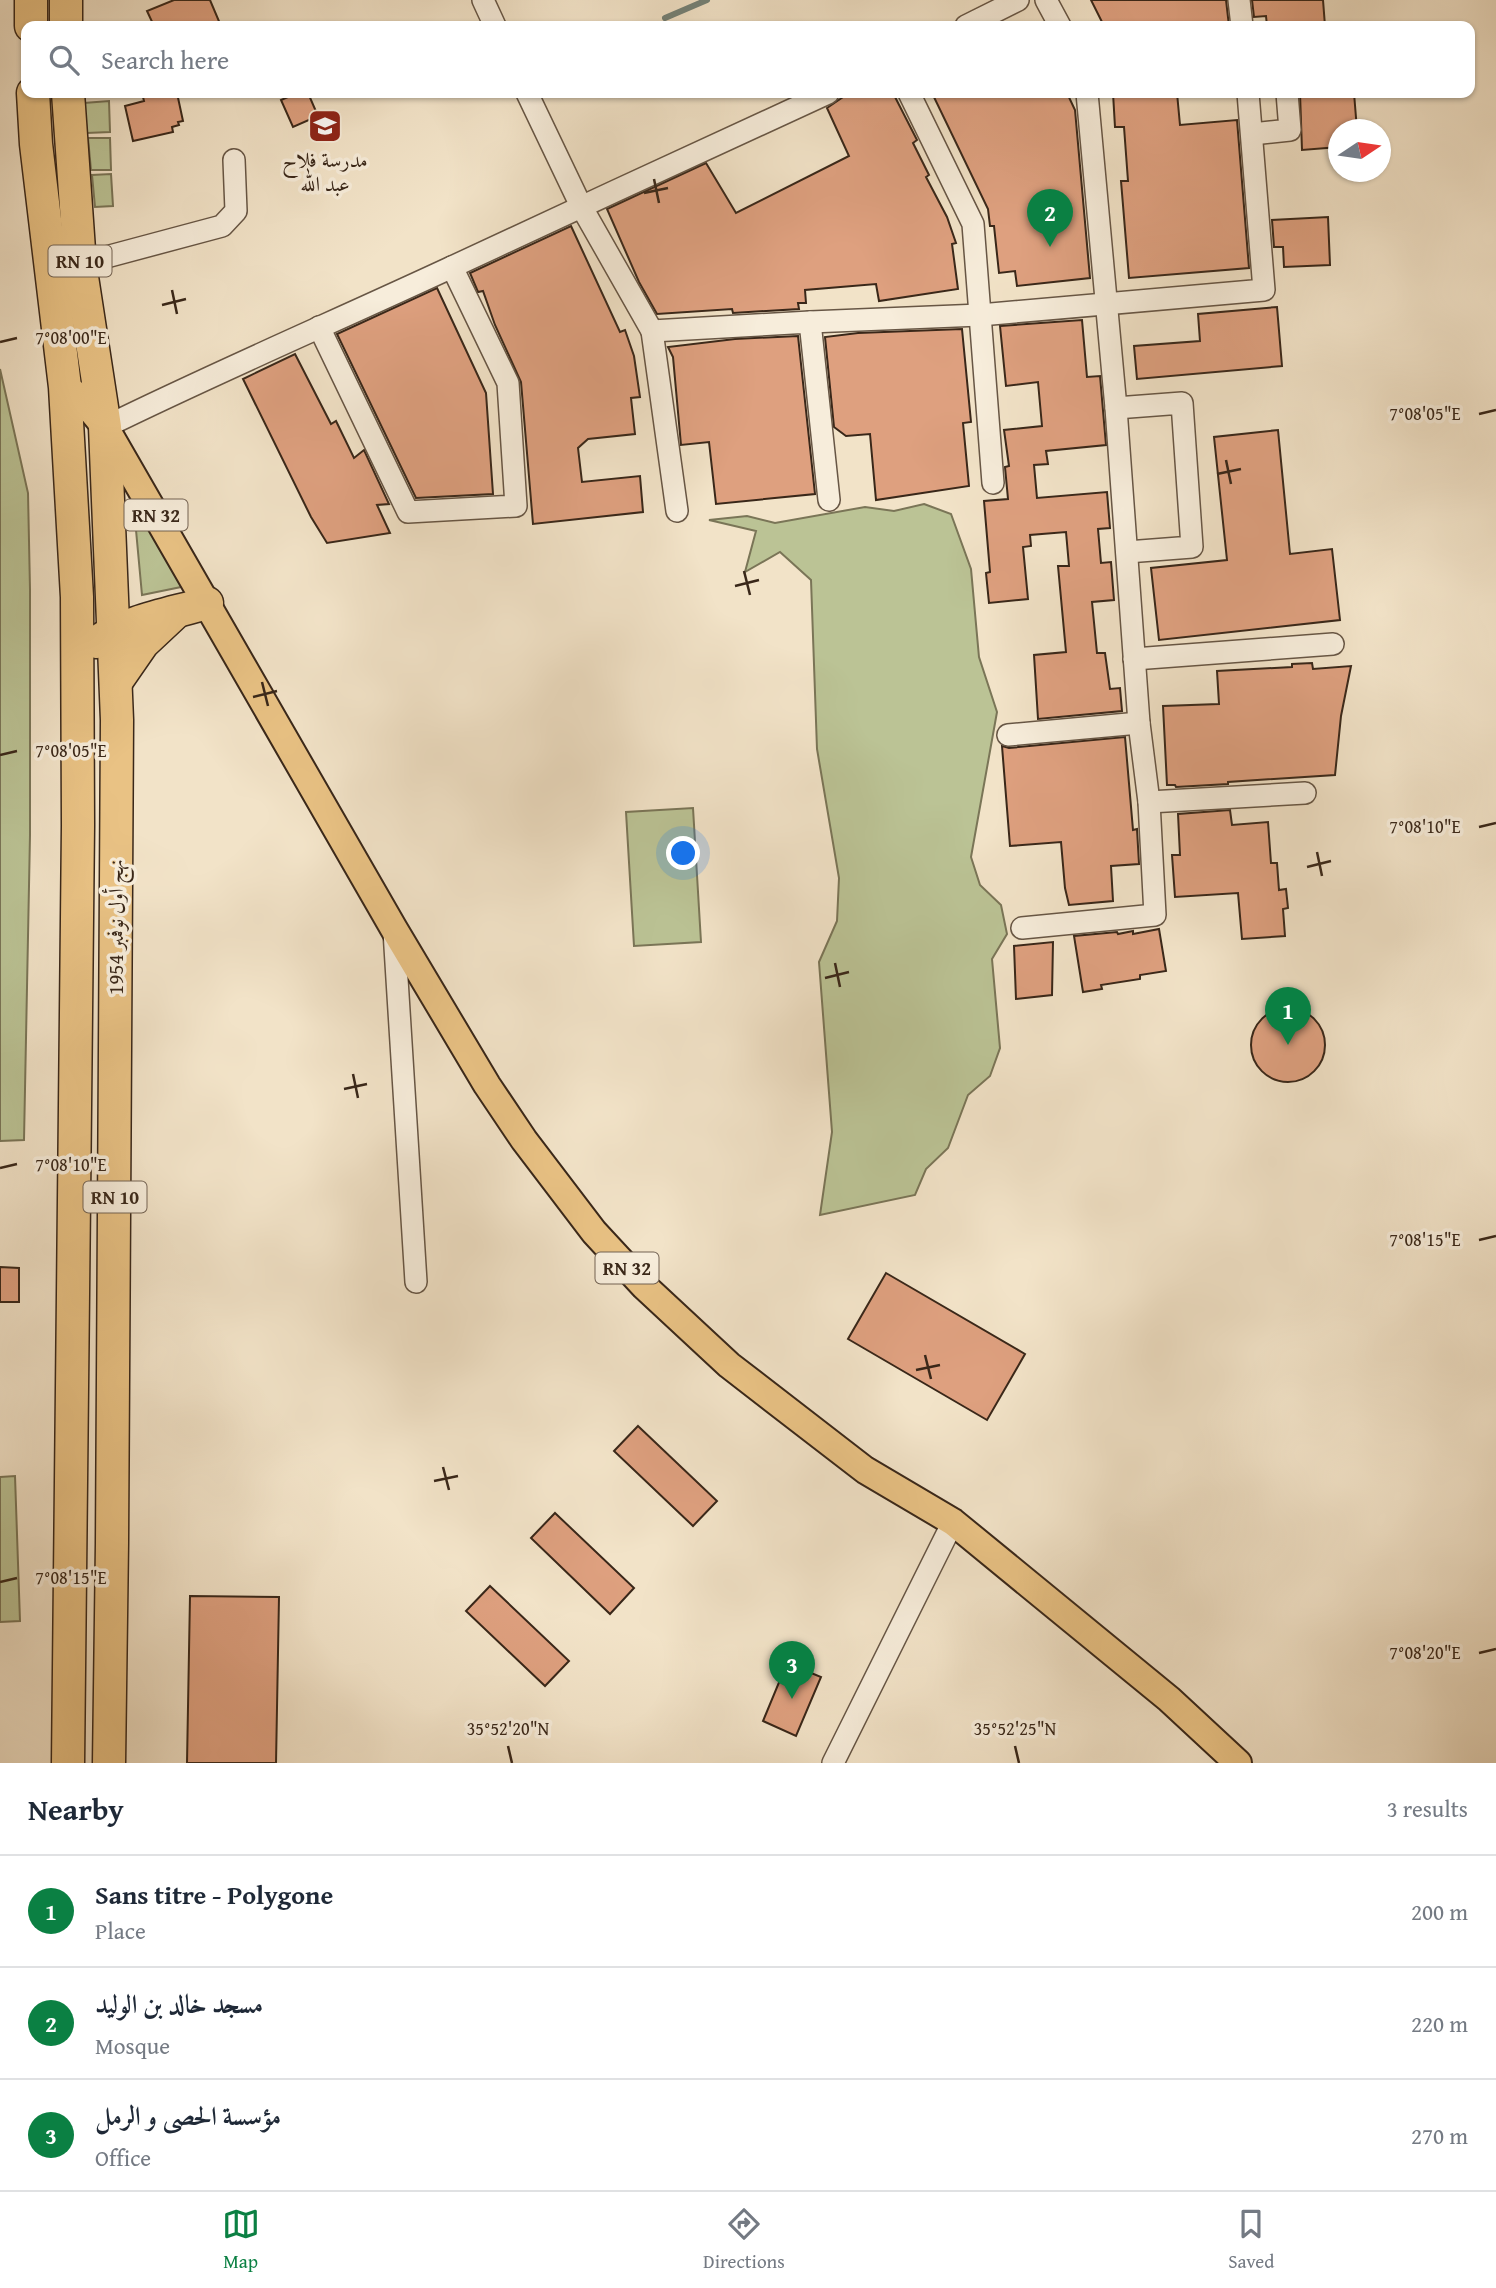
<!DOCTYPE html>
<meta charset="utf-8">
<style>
:root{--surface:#fff;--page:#f2f2f3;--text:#1f2937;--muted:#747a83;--line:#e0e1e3;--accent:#0b8043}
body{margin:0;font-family:"Gentium Book Plus",Amiri,serif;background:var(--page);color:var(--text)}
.compass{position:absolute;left:1328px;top:119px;width:63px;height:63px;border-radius:50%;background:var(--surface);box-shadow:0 2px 5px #0004;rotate:77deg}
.you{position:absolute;left:684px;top:854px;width:24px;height:24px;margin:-18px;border:5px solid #fff;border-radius:50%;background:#1a73e8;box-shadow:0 0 0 10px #1a73e833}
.badge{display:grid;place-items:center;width:46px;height:46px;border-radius:50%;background:var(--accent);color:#fff;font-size:23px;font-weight:700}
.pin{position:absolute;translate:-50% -58px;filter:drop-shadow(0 2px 4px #0008)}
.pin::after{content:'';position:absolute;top:37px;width:24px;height:21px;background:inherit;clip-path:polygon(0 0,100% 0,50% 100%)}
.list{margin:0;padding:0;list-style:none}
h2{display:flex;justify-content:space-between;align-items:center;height:91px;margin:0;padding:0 28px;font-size:30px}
h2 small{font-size:23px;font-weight:400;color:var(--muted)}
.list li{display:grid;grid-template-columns:46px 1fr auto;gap:21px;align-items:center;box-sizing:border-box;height:112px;padding:0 28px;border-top:2px solid var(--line)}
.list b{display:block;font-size:26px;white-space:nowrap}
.list p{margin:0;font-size:23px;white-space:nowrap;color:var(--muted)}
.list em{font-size:23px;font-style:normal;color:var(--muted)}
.icon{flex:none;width:38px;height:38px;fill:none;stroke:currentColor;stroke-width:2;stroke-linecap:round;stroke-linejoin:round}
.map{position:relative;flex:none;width:1496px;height:1763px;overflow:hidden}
.search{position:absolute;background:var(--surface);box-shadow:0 2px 5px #0004;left:21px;right:21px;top:21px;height:77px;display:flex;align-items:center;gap:18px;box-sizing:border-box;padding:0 24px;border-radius:14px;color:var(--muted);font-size:26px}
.sheet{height:427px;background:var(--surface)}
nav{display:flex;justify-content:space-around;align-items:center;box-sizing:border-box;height:98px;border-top:2px solid var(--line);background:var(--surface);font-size:19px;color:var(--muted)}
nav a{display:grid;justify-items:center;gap:4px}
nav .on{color:var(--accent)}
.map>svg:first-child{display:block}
.green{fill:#bbc395;stroke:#7a7557;stroke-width:2}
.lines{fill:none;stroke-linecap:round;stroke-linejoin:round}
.stream{stroke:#748278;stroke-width:6}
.building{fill:#dea07f;stroke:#392719;stroke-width:2}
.minor-casing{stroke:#675645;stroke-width:24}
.major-casing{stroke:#392719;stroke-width:30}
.highway-casing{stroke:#392719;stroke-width:35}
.minor{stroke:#f7eddb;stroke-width:21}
.major{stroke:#e9c284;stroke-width:26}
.highway{stroke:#e9c284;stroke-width:32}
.ticks{fill:none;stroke:#392719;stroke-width:2.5}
.labels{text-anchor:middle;stroke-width:7;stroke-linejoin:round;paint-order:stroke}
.shield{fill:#f7eddb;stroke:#726253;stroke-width:2}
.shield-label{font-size:19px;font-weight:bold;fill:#392719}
.poi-label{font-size:21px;fill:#392719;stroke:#f7eddb}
.street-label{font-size:21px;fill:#392719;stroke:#f7eddb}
.ticks-label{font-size:18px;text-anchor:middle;fill:#392719;stroke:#f7eddb;stroke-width:7;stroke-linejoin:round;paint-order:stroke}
</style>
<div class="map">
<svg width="1496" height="1763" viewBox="0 0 1496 1763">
<rect width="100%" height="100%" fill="#f2e3c8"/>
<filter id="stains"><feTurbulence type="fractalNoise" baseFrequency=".00286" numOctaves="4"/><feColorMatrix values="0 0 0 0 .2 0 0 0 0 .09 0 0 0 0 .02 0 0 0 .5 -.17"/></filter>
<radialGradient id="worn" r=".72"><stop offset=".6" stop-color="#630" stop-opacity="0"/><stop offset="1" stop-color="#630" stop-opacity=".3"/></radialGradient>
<g class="green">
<path d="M 109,101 L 110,132 L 87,133 L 84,103 Z"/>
<path d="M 88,138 L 110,138 L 111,170 L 91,170 Z"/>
<path d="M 111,174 L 113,206 L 95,207 L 92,175 Z"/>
<path d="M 0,369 L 28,493 L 30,589 L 30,835 L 24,1140 L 0,1141 Z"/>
<path d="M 924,504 L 951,514 L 971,569 L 979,657 L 997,712 L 971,857 L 980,885 L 1001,905 L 1007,934 L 992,959 L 1000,1048 L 990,1076 L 968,1095 L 948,1148 L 926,1169 L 915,1195 L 820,1215 L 832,1132 L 819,962 L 837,921 L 839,878 L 817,749 L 811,580 L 780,552 L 745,572 L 756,531 L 709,520 L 747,516 L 775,523 L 865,507 L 894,511 Z"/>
<path d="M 151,526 L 186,586 L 142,595 L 136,530 Z"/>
<path d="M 693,808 L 701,942 L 634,946 L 626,812 Z"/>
<path d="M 15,1476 L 20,1621 L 0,1622 L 0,1477 Z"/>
</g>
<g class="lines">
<path class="stream" d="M 665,18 L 707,0"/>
</g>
<g class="building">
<path d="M 174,0 L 210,0 L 221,26 L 154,26 L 147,11 Z"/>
<path d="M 1091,0 L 1226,0 L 1229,26 L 1104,26 Z"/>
<path d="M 1252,0 L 1323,0 L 1325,26 L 1267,26 L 1266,16 L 1254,17 Z"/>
<path d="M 142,93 L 177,93 L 183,121 L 178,122 L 179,125 L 172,127 L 173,132 L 133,141 L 125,106 L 144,101 Z"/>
<path d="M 297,93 L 308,93 L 318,116 L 293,127 L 281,100 Z"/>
<path d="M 849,93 L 893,93 L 917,140 L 913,143 L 929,175 L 926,177 L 947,217 L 956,243 L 952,244 L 958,289 L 879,301 L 876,284 L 805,290 L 806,303 L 798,303 L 799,309 L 733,313 L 732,309 L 657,314 L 639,282 L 607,209 L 706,163 L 736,213 L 849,156 L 827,108 Z"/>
<path d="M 932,93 L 1067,93 L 1075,110 L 1090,278 L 1017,286 L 1015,271 L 999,273 L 994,226 L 990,226 L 988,209 Z"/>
<path d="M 1113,93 L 1177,93 L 1180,125 L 1237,120 L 1249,268 L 1129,278 L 1121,181 L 1128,181 L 1124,127 L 1115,127 Z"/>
<path d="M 1300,93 L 1354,93 L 1357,130 L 1339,130 L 1339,147 L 1302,150 Z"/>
<path d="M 1328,217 L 1330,265 L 1284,267 L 1283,247 L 1274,247 L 1272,220 Z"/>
<path d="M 571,226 L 620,332 L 625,330 L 634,356 L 640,397 L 631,398 L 635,434 L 588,439 L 578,448 L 582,482 L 640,476 L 643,512 L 533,524 L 521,382 L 495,325 L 483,291 L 478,292 L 470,273 Z"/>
<path d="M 437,288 L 486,393 L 493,494 L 416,498 L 337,334 Z"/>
<path d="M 1277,307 L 1282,366 L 1137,379 L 1134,346 L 1200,341 L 1198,314 Z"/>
<path d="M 1082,320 L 1087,377 L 1100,376 L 1106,445 L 1046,451 L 1048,464 L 1034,465 L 1037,498 L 1107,492 L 1110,528 L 1098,529 L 1101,563 L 1111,562 L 1114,600 L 1092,602 L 1097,653 L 1105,653 L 1110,689 L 1120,688 L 1122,711 L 1038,719 L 1034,655 L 1066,652 L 1058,566 L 1069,566 L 1066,532 L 1030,535 L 1031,546 L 1023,547 L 1028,599 L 989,603 L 986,573 L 990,572 L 984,501 L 1008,499 L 1005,467 L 1009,466 L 1004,430 L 1042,426 L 1038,382 L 1006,386 L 1000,326 Z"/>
<path d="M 962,329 L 971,422 L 963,423 L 969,486 L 876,500 L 870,434 L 846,436 L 834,427 L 825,337 L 858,333 Z"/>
<path d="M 798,336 L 815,494 L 716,504 L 709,442 L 681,445 L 673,357 L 668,347 L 735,339 Z"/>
<path d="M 295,354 L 331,424 L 336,421 L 354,458 L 364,450 L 389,504 L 377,505 L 390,533 L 327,543 L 311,517 L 243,379 Z"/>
<path d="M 1278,430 L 1290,554 L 1332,549 L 1340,620 L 1159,640 L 1151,568 L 1227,560 L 1214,437 Z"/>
<path d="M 1312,663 L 1313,669 L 1351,666 L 1341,716 L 1335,775 L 1228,782 L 1228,784 L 1176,787 L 1175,785 L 1167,785 L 1163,706 L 1219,704 L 1217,671 L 1292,667 L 1292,664 Z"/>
<path d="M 1125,737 L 1133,830 L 1137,829 L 1139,864 L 1111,866 L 1113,901 L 1069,905 L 1065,888 L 1061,842 L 1010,846 L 1002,746 L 1009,748 Z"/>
<path d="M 1230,810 L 1232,825 L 1268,822 L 1271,863 L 1277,863 L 1279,890 L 1286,889 L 1288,908 L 1283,909 L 1285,936 L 1242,939 L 1238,893 L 1175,897 L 1172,855 L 1180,855 L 1178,814 Z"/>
<path d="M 1159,929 L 1166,971 L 1140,975 L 1140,979 L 1101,985 L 1102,989 L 1083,992 L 1074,936 L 1117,932 L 1118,934 L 1133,931 L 1133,934 Z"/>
<path d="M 1053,942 L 1052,995 L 1016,999 L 1014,946 Z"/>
<circle cx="1288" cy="1045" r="37"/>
<path d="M 0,1267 L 19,1268 L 19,1302 L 0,1302 Z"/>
<path d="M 886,1273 L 1025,1354 L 987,1420 L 848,1339 Z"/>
<path d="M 638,1426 L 717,1501 L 693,1526 L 614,1451 Z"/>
<path d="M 555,1513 L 634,1588 L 610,1614 L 531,1538 Z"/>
<path d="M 490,1586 L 569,1661 L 545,1686 L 466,1611 Z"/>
<path d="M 190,1596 L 279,1597 L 276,1763 L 187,1763 Z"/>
<path d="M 787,1663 L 821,1677 L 796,1736 L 763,1721 Z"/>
</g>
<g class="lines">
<g class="minor-casing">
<g id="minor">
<path d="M 483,0 L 495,26"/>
<path d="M 1046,0 L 1060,26"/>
<path d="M 1239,0 L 1242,26"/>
<path d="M 966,26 L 1018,0"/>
<path d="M 527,93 L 581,206 L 652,331 L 810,322 L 829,500"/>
<path d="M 909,93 L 973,224 L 993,483"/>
<path d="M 1252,134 L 1290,130 L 1287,93"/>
<path d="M 80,264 L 222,226 L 236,211 L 234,160"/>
<path d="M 810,322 L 980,315 L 1264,290 L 1248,93"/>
<path d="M 319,327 L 408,512 L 516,506 L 508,383 L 452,267"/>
<path d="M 652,331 L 677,511"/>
<path d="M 1116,408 L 1182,403 L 1192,547 L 1127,552"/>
<path d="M 105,427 C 219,371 336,321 452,267 C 577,209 703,150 828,93"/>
<path d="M 1134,659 L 1333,644"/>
<path d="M 1008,735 L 1139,723"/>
<path d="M 1149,802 L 1305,793"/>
<path d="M 1022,928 L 1155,915 L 1149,802 L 1139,723 L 1116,408 L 1087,93"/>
<path d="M 394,931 L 416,1282"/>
<path d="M 833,1763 L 953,1522"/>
</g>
</g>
<g class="major-casing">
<path id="major" d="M 65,387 L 81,398 L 105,427 L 394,929 L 487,1085 L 524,1140 L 594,1232 L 644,1286 L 729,1365 L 865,1470 L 953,1522 L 1169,1699 L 1238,1763"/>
</g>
<g class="highway-casing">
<g id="highway">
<path d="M 31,26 L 31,0"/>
<path d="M 66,26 L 66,0"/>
<path d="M 33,93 L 36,144 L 65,387 L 77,597 L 78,825 L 68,1763"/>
<path d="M 68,93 L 80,264 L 105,427 L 117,720 L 112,1543 L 109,1763"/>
<path d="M 97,642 C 129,620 170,614 207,603"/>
<path d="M 116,682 L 143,643 L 174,614"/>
</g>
</g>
<use href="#minor" class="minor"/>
<use href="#major" class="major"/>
<use href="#highway" class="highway"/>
</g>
<path class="ticks" d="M 654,179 L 659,203M 644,193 L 668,188M 172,290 L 177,314M 162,305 L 186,299M 0,342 L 17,338M 1479,414 L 1496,410M 1226,460 L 1231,484M 1217,474 L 1241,469M 744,571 L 750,595M 735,586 L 759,580M 262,682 L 268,706M 253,697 L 277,691M 0,755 L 17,751M 1479,827 L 1496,823M 1317,852 L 1322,876M 1307,867 L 1331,861M 835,963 L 840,987M 825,978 L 849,972M 353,1074 L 358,1098M 344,1089 L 367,1084M 0,1168 L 17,1164M 1479,1240 L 1496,1236M 925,1355 L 931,1379M 916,1370 L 940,1365M 443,1467 L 449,1490M 434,1481 L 458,1476M 0,1582 L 17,1578M 1479,1653 L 1496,1649M 508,1746 L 512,1763M 1015,1746 L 1019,1763"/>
<defs>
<g id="school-square" transform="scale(1.75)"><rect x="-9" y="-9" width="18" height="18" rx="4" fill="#8f2418" stroke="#f7eddb"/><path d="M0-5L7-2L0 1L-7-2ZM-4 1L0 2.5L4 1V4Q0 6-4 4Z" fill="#fff"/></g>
</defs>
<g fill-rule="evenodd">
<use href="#school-square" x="325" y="126"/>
</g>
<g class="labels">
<g class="shield">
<rect x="48.5" y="245.5" width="63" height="31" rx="5"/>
<rect x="124.5" y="499.5" width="63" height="31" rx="5"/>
<rect x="83.5" y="1181.5" width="63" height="31" rx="5"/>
<rect x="595.5" y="1252.5" width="63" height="31" rx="5"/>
</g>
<g class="shield-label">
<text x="80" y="268">RN 10</text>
<text x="156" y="522">RN 32</text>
<text x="115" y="1204">RN 10</text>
<text x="627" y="1275">RN 32</text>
</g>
<g class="poi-label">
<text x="325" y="167">مدرسة فلاح<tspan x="325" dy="24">عبد الله</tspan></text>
</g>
<g class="street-label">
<text transform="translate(116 927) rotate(-90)" y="7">نهج أول نوفمبر 1954</text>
</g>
</g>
<g class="ticks-label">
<text x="71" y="344">7°08'00"E</text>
<text x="1425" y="420">7°08'05"E</text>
<text x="71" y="757">7°08'05"E</text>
<text x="1425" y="833">7°08'10"E</text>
<text x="71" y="1171">7°08'10"E</text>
<text x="1425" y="1246">7°08'15"E</text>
<text x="71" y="1584">7°08'15"E</text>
<text x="1425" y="1659">7°08'20"E</text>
<text x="508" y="1735">35°52'20"N</text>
<text x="1015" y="1735">35°52'25"N</text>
</g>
<rect width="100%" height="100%" filter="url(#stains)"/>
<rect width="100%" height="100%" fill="url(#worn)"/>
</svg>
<svg class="compass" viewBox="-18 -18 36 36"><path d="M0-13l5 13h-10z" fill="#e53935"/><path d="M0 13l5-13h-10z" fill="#747a83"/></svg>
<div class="you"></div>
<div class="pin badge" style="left:1288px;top:1045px">1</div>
<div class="pin badge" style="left:1050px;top:247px">2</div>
<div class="pin badge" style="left:792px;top:1699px">3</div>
<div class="search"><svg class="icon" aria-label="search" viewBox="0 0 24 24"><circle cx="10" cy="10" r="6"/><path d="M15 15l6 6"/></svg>Search here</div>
</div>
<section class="sheet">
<h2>Nearby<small>3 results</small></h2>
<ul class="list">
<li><span class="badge">1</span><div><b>Sans titre - Polygone</b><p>Place</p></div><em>200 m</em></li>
<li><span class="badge">2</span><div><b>مسجد خالد بن الوليد</b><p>Mosque</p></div><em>220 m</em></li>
<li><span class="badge">3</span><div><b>مؤسسة الحصى و الرمل</b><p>Office</p></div><em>270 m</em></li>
</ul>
</section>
<nav>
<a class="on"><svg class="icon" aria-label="map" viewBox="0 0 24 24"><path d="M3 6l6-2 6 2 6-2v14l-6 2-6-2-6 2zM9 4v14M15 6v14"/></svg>Map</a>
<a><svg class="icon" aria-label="directions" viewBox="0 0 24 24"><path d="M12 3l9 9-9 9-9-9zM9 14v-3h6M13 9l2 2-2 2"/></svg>Directions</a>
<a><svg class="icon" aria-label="saved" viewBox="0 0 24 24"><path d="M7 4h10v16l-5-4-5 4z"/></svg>Saved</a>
</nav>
